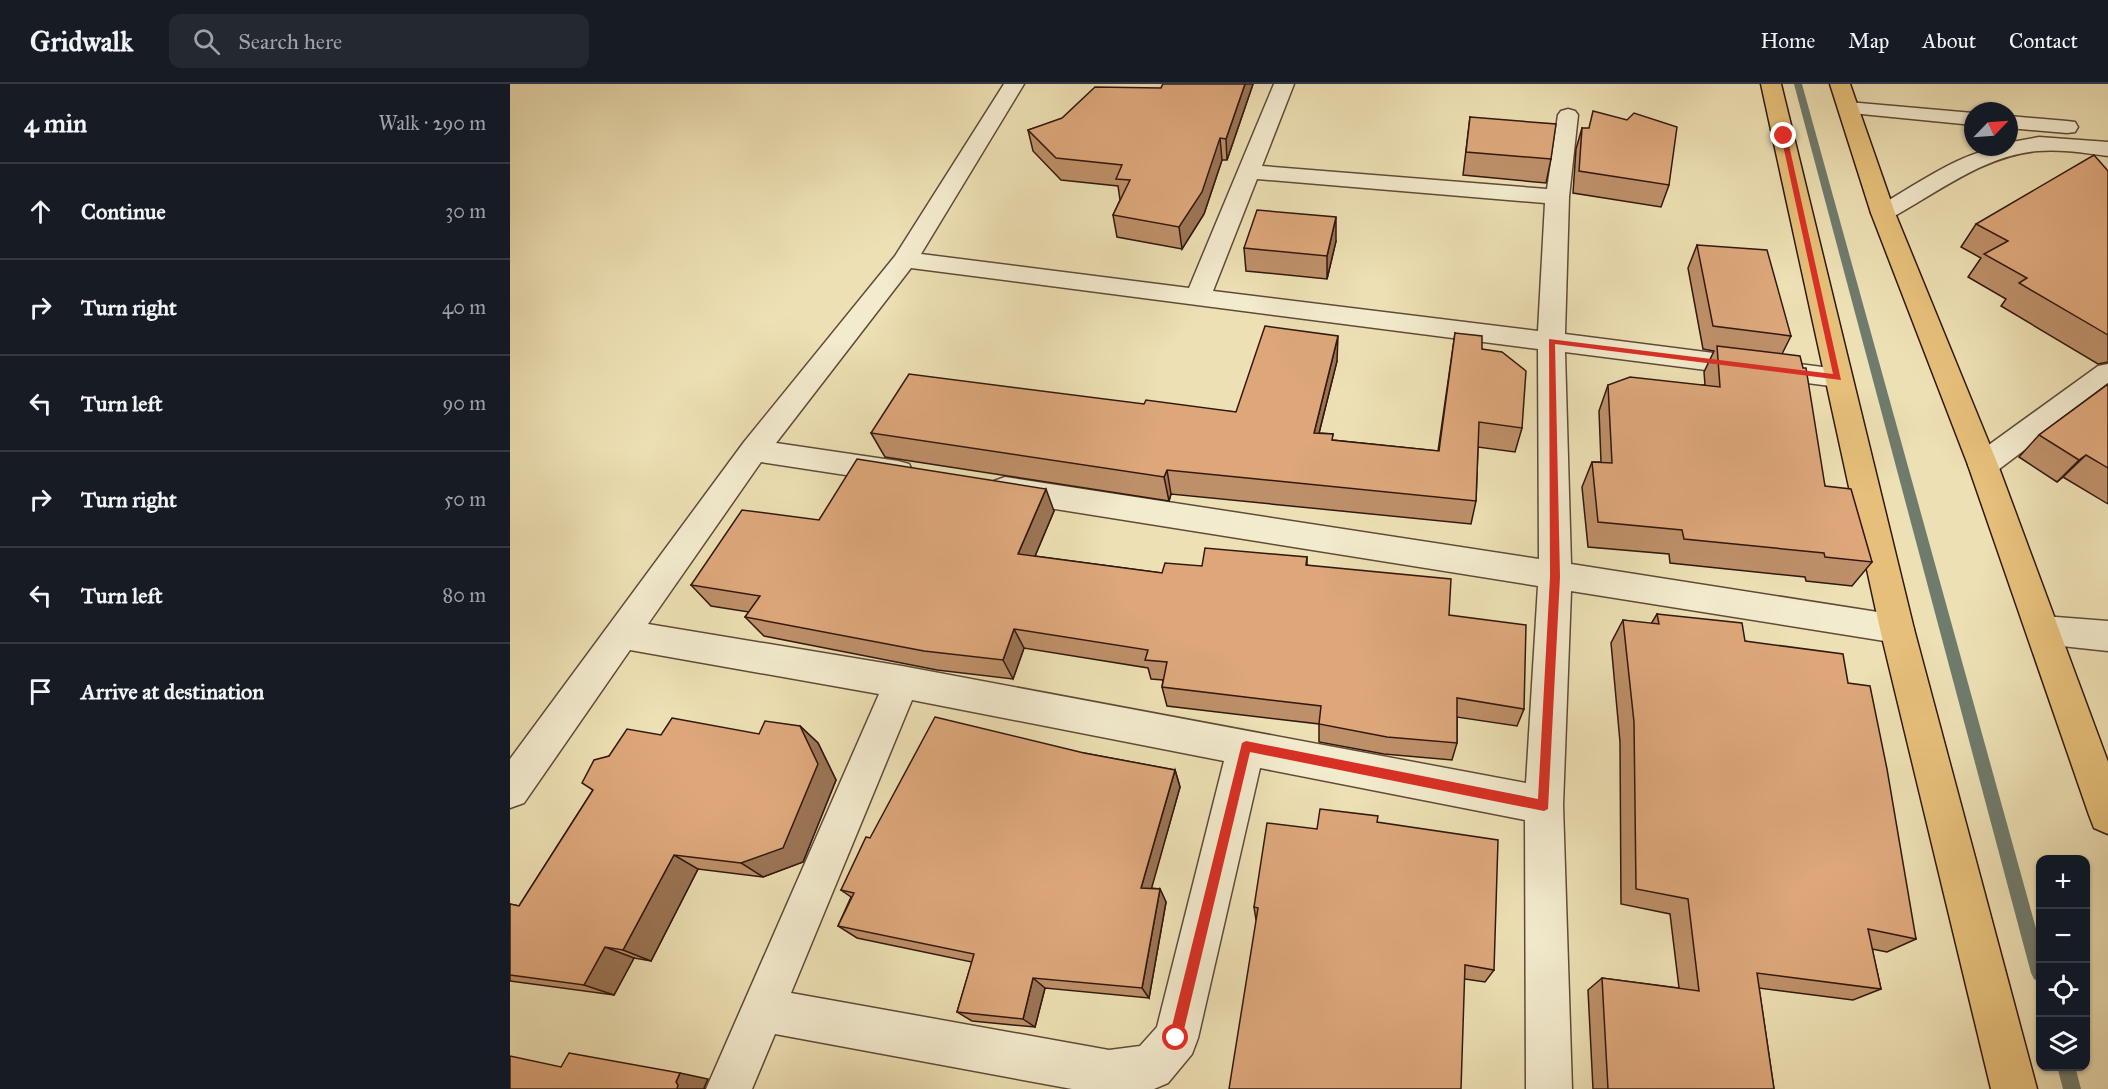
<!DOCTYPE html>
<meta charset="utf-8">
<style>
:root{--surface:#171b24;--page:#242831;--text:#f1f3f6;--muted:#9ea1a6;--line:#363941}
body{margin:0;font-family:"IM FELL Great Primer",serif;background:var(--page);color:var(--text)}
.controls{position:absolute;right:18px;bottom:18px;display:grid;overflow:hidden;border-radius:12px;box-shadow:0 2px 4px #0004}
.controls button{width:54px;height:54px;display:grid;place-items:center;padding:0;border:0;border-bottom:2px solid var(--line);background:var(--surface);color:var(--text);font:30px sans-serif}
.compass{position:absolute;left:1454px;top:18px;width:54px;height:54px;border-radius:50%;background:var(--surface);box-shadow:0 2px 4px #0004;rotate:65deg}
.stop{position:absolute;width:18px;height:18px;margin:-14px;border:4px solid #d93025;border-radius:50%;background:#fff}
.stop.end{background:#d93025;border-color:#fff;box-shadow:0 2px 6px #0008}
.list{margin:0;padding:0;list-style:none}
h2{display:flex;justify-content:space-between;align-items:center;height:78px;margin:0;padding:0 24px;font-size:26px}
h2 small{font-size:20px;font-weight:400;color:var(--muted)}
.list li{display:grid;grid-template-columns:39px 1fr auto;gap:18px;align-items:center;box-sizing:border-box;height:96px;padding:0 24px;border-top:2px solid var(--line)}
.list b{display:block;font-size:22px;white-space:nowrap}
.list em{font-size:20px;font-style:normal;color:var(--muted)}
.icon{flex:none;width:33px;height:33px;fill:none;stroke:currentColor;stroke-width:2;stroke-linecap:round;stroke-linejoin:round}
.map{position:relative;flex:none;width:1598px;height:1005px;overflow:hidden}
header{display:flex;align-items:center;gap:36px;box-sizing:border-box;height:84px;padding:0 30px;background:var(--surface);border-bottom:2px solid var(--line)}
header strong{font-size:28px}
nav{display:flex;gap:33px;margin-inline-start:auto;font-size:21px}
.search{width:420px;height:54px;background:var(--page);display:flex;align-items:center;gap:15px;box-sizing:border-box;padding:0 21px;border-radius:12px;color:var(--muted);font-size:22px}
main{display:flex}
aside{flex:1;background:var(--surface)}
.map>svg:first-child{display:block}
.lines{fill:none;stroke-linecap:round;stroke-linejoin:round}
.stream{fill:#6f7b6d;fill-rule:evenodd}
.minor-casing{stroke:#604a38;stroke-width:3}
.major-casing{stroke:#31180e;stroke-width:3}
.minor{fill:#f3ebce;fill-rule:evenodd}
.major{fill:#e6c07a;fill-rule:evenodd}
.wall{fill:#be9069;stroke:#31180e;stroke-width:1.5}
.shaded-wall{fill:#9b7555;stroke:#31180e;stroke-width:1.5}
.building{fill:#dda77a;stroke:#31180e;stroke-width:1.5}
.route{fill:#d93025}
</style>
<header>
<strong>Gridwalk</strong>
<div class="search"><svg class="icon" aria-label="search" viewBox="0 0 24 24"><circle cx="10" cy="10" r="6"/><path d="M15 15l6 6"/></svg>Search here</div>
<nav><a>Home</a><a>Map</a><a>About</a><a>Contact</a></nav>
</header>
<main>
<aside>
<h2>4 min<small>Walk · 290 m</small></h2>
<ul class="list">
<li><svg class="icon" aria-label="ahead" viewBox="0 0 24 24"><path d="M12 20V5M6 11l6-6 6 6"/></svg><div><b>Continue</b></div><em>30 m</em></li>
<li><svg class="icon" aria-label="right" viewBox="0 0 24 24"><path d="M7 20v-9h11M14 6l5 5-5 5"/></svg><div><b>Turn right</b></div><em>40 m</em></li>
<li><svg class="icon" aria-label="left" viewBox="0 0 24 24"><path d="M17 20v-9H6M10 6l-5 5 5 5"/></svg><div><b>Turn left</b></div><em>90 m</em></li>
<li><svg class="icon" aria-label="right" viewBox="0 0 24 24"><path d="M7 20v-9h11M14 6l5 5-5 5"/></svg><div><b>Turn right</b></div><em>50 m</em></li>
<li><svg class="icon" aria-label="left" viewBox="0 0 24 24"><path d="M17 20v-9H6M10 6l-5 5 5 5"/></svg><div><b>Turn left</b></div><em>80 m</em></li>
<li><svg class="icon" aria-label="arrive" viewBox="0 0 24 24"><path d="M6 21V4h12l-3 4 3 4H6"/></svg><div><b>Arrive at destination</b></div></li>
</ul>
</aside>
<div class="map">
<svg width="1598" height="1005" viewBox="0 0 1598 1005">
<rect width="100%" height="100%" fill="#ede0b4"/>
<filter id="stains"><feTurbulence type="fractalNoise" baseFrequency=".00333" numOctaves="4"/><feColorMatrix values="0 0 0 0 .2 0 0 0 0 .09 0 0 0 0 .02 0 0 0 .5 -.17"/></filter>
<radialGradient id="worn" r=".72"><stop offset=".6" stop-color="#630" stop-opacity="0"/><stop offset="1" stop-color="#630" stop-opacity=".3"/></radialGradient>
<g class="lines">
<g class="stream">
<path d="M 1284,0 L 1292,0 L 1530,859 L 1530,898 L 1524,895 L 1521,889 Z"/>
<path d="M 1547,982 L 1565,982 L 1571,1005 L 1553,1005 Z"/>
</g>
<g class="minor-casing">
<g id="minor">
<path d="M 494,0 L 514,0 L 411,170 L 679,204 L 764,0 L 784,0 L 752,82 L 1037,105 L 1048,31 L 1051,27 L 1058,25 L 1065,27 L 1068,31 L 1059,113 L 1055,250 L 1328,285 L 1338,287 L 1342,294 L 1338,301 L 1328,303 L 1055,268 L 1061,480 L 1387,531 L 1399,535 L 1404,545 L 1399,555 L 1387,559 L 1061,507 L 1053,721 L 1062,1005 L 1016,1005 L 1015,736 L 750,684 L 688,954 L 682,970 L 658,999 L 644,1005 L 562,1005 L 265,950 L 242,1005 L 196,1005 L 369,610 L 120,566 L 14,719 L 0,724 L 0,675 L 234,358 L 385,172 ZM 747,95 L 1035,119 L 1028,247 L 703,207 ZM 401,184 L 1028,265 L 1029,475 L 495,393 L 484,397 L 480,405 L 484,413 L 495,417 L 1028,502 L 1016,699 L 392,582 L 138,540 L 251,378 L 388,399 L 399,396 L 403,388 L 399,380 L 388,377 L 266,359 ZM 402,616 L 714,677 L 647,943 L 630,962 L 599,966 L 281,909 Z"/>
<path d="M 1338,18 L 1463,29 L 1463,41 L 1331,28 L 1328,24 L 1331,20 Z"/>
<path d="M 1499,32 L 1557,37 L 1565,38 L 1568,43 L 1565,48 L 1557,49 L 1499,44 Z"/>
<path d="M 1529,53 L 1598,58 L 1598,72 C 1575,69 1551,65 1528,67 C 1475,71 1427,109 1381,134 L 1373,136 L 1365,134 L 1361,129 L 1365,124 C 1402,104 1456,63 1499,63 L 1499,59 L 1502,58 Z"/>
<path d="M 1598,280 L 1598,303 L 1484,389 L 1473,392 L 1462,389 L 1458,381 L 1462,373 L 1588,282 Z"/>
<path d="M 1533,532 L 1598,537 L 1598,567 L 1533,560 L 1521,556 L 1516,546 L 1521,536 Z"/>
</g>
</g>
<g class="major-casing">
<g id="major">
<path d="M 1251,0 L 1271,0 L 1404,545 L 1527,1005 L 1481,1005 L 1370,545 Z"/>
<path d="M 1320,0 L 1340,0 L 1385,129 L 1488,381 L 1598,678 L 1598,750 L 1584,744 L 1579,731 L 1458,381 L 1361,129 Z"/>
</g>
</g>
<use href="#minor" class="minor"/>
<use href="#major" class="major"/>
</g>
<g class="wall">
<path d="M 653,0 L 743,0 L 717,76 L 712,76 L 694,130 L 672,165 L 607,153 L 603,131 L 610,116 L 608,102 L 551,96 L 523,67 L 518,46 L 651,4 Z"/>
<path d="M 960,33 L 1041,75 L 1036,99 L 953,91 Z"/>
<path d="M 1072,44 L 1159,101 L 1151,123 L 1063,109 L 1066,65 Z"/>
<path d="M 1598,87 L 1598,278 L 1588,280 L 1491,222 L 1496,215 L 1458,193 L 1471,174 L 1451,163 L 1466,140 Z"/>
<path d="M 826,157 L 817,195 L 736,187 L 734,164 Z"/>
<path d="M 1187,161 L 1281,252 L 1272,270 L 1315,402 L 1362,478 L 1342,502 L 1296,497 L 1295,493 L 1160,479 L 1159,470 L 1078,463 L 1072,403 L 1082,378 L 1091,378 L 1089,327 L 1098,301 L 1195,301 L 1194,288 L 1204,267 L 1193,265 L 1178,184 Z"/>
<path d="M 945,249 L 972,265 L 1012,344 L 1005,368 L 968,363 L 966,417 L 961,440 L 661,410 L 659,417 L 375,373 L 361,349 L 634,320 L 726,328 L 827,277 L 809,349 L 823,350 L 822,356 L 928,367 Z"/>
<path d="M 1598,300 L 1598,420 L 1553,393 L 1547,398 L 1509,373 L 1529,351 Z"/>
<path d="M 544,427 L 525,472 L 652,489 L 692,482 L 797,473 L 797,481 L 939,531 L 1014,625 L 1007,642 L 947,633 L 947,659 L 942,676 L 874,670 L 809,658 L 809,640 L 657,622 L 652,603 L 653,596 L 641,595 L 638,584 L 514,564 L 503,595 L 427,586 L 254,552 L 235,533 L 239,528 L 201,522 L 181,501 L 309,436 Z"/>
<path d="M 1147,530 L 1235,557 L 1338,599 L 1406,855 L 1377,868 L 1362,865 L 1371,905 L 1343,916 L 1249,904 L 1264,1005 L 1083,1005 L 1078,906 L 1092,894 L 1169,904 L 1160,830 L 1111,820 L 1110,658 L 1101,559 L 1113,536 L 1141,540 Z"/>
<path d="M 290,642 L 308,659 L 326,696 L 293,778 L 253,793 L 188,785 L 141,877 L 124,874 L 104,911 L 0,897 L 0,820 L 9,822 L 83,706 L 99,672 L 249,650 Z"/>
<path d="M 574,669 L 665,686 L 670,703 L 641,804 L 650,805 L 656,818 L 639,914 L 535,904 L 525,943 L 462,937 L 447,928 L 462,878 L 347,854 L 328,842 L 341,813 L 331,806 Z"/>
<path d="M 867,738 L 984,886 L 975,898 L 955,895 L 746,836 L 744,823 L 807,745 Z"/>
</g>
<g class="shaded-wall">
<path d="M 735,0 L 743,0 L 717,76 L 716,55 Z"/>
<path d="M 710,54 L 712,76 L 694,130 L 672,165 L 669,143 Z"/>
<path d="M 826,133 L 826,157 L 817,195 L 817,172 Z"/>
<path d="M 828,252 L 827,277 L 803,373 L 804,349 Z"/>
<path d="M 1576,371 L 1553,393 L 1547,398 L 1569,376 Z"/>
<path d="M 657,386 L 661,410 L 659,417 L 654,393 Z"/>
<path d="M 536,405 L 544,427 L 517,491 L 508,470 Z"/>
<path d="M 504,545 L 514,564 L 503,595 L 493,576 Z"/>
<path d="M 290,642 L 308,659 L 326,696 L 293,778 L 253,793 L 231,779 Z"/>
<path d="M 665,686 L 670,703 L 638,817 L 631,804 Z"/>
<path d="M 164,771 L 188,785 L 141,877 L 113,866 Z"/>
<path d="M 650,805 L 656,818 L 639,914 L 632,904 Z"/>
<path d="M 95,863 L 124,874 L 104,911 L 74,901 Z"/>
<path d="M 523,894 L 535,904 L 525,943 L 513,935 Z"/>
<path d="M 170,989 L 198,995 L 194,1004 L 195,1005 L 167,1005 L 166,998 Z"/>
</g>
<g class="building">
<path d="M 653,0 L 735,0 L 716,55 L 710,54 L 692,108 L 669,143 L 603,131 L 620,96 L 606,95 L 612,81 L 546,74 L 518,46 L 552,34 L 585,3 L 651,4 Z"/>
<path d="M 1083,27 L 1117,36 L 1124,29 L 1167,43 L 1159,101 L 1069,87 L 1072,44 L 1079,44 Z"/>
<path d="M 960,33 L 1046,40 L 1041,75 L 956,68 Z"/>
<path d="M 1584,71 L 1598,87 L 1598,251 L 1509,199 L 1517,194 L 1474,170 L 1498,157 L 1466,140 Z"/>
<path d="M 747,126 L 826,133 L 817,172 L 734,164 Z"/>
<path d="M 1187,161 L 1257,166 L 1281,252 L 1203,242 Z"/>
<path d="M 755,242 L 828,252 L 804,349 L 823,350 L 822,356 L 929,367 L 945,249 L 972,252 L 972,265 L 992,268 L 1016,287 L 1012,344 L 969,338 L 966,417 L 657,386 L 654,393 L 361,349 L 399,290 L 634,320 L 636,316 L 726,328 Z"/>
<path d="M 1207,262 L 1290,272 L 1293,284 L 1296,284 L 1315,402 L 1341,405 L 1362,478 L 1315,473 L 1314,469 L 1174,455 L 1172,446 L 1088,438 L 1082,378 L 1102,379 L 1098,301 L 1120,293 L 1210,303 Z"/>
<path d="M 1598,300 L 1598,384 L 1576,371 L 1569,376 L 1529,351 Z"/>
<path d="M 347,375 L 536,405 L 508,470 L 652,489 L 655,479 L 692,482 L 695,464 L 797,473 L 796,481 L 941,495 L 939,531 L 1016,541 L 1014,625 L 947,614 L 947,659 L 877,653 L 809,640 L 811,622 L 652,603 L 657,578 L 635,576 L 638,566 L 504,545 L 493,576 L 414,567 L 235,533 L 250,512 L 181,501 L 232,426 L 309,436 Z"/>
<path d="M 1147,530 L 1232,539 L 1235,557 L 1333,570 L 1338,599 L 1360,602 L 1377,685 L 1406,855 L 1358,845 L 1371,905 L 1247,889 L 1264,1005 L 1098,1005 L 1092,894 L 1189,907 L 1178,815 L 1126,805 L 1124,638 L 1113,536 L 1149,540 Z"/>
<path d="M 425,633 L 574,669 L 665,686 L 631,804 L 650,805 L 632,904 L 523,894 L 513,935 L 447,928 L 464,870 L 328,842 L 344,809 L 331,806 L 356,753 L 360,754 Z"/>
<path d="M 162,634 L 249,650 L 255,637 L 290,642 L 308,680 L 273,764 L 231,779 L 164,771 L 113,866 L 95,863 L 74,901 L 0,891 L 0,820 L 9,822 L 83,706 L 72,699 L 84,676 L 99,672 L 117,645 L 151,651 Z"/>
<path d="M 810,725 L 868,732 L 867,738 L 988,756 L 984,886 L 955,881 L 951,1005 L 719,1005 L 748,824 L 744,823 L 757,739 L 807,745 Z"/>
<path d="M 59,969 L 170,989 L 166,998 L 168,1001 L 167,1005 L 0,1005 L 0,972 L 51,983 Z"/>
</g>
<path class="route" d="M 1274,50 L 1277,52 L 1331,296 L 1045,260 L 1050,493 L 1038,725 L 1034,727 L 740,668 L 672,954 L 670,959 L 666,960 L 661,959 L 659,954 L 732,659 L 736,657 L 1028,715 L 1040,493 L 1039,255 L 1323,290 L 1271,52 Z"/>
<rect width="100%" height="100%" filter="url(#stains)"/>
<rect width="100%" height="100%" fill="url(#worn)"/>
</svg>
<div class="controls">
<button>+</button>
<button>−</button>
<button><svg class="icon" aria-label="locate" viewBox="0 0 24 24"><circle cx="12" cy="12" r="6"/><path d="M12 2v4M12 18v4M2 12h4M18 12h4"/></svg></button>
<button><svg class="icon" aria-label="layers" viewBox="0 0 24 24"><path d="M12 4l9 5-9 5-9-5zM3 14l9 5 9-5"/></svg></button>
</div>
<svg class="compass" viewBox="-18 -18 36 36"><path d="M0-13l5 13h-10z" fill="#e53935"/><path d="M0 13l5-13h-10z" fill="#9ea1a6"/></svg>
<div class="stop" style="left:666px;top:954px"></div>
<div class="stop end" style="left:1274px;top:52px"></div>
</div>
</main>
